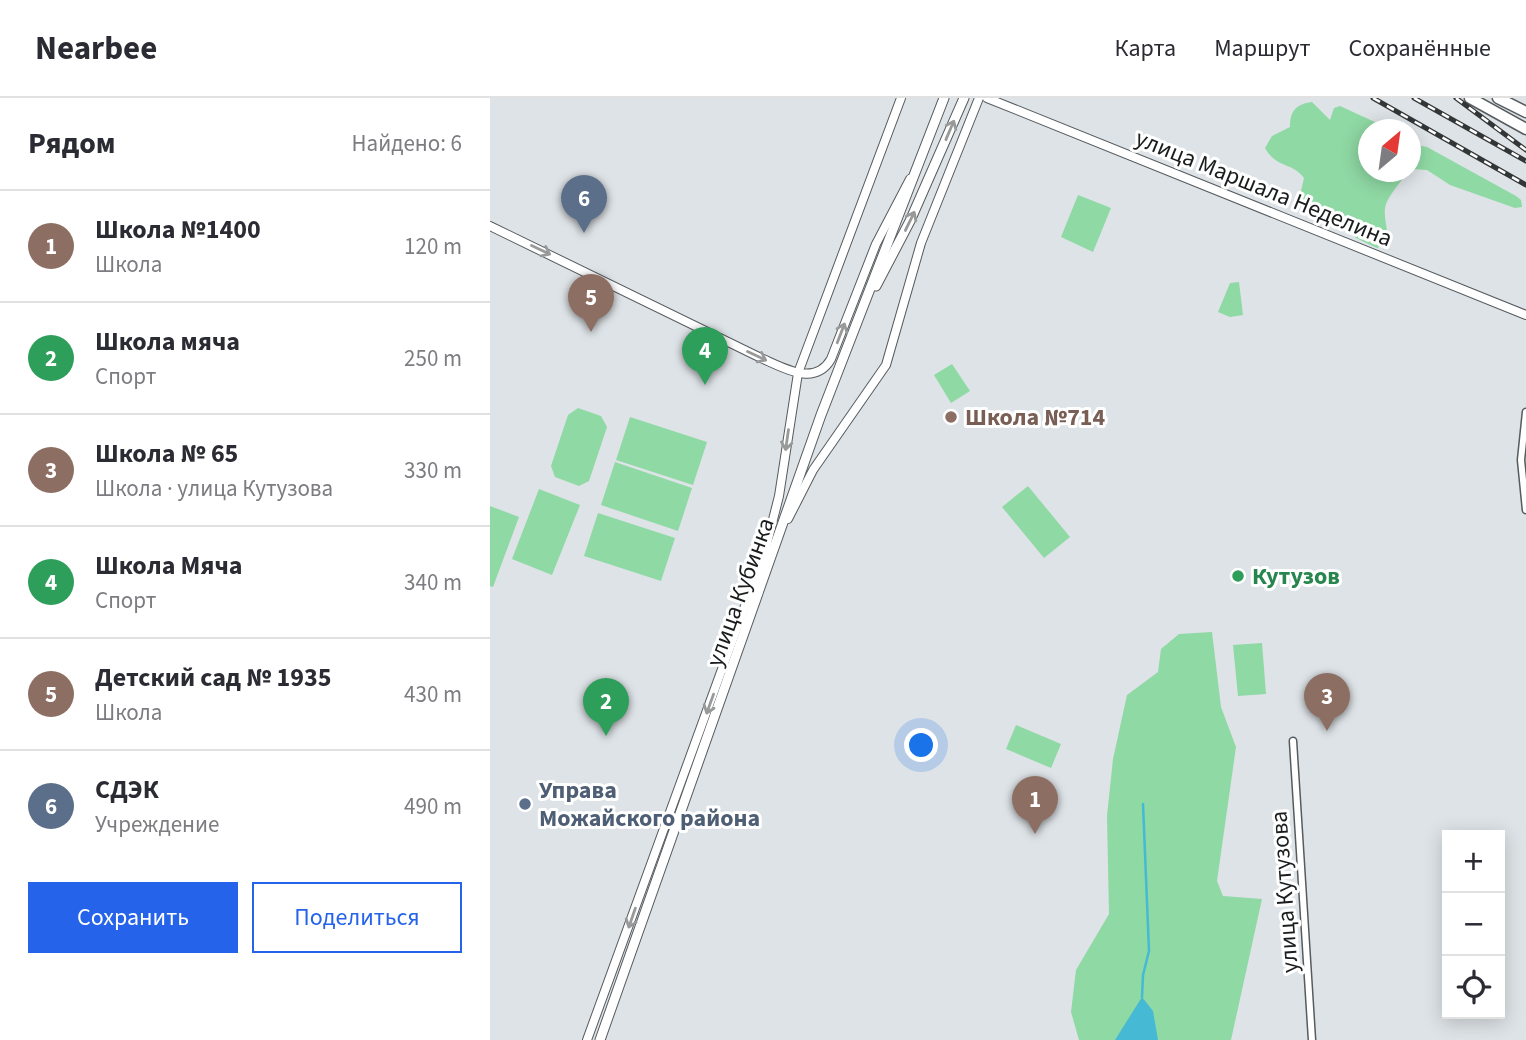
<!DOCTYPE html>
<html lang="ru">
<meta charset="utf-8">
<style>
:root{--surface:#fff;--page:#f7f7f7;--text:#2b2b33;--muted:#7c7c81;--line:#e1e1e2;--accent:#2563eb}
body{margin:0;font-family:"Source Sans 3",sans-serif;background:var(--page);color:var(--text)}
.controls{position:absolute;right:21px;bottom:21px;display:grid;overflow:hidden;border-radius:0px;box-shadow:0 4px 18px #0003}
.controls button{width:63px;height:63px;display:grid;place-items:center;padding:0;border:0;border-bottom:2px solid var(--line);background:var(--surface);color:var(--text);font:35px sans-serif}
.compass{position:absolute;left:868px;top:21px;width:63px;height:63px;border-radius:50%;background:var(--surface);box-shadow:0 4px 18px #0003;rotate:29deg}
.you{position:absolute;left:432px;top:648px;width:24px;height:24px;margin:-18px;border:5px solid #fff;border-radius:50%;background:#1a73e8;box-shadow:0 0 0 10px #1a73e833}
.badge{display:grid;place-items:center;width:46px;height:46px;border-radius:50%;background:var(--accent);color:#fff;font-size:23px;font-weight:700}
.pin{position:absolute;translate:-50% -58px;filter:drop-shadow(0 2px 4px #0008)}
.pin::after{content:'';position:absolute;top:37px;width:24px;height:21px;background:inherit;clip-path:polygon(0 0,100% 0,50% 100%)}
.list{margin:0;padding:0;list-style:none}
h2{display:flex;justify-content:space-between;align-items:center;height:91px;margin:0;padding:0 28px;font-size:30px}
h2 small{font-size:23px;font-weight:400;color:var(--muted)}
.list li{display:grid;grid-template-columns:46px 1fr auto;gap:21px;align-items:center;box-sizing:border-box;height:112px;padding:0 28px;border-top:2px solid var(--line)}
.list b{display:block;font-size:26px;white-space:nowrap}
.list p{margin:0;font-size:23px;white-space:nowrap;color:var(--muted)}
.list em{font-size:23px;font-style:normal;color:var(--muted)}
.actions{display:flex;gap:14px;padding:21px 28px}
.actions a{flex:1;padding:16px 0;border:2px solid var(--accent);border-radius:0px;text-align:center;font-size:24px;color:var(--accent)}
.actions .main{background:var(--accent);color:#fff}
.icon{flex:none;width:38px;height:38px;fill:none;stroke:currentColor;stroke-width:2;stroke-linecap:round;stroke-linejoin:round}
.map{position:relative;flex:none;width:1036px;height:942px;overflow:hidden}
header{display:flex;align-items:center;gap:42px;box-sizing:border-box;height:98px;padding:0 35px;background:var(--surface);border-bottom:2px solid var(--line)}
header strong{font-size:33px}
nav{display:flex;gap:38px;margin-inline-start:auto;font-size:24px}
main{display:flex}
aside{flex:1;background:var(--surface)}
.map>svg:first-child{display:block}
.green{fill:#8fd9a4}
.water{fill:#46b9d4}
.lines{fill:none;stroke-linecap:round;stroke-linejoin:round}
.stream{stroke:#46b9d4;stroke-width:2.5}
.minor-casing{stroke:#565b5e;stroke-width:9}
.tertiary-casing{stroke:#565b5e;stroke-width:10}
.secondary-casing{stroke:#565b5e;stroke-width:11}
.primary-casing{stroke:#565b5e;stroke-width:13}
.minor{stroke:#fff;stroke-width:6}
.tertiary{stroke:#fff;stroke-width:8}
.secondary{stroke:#fff;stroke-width:9}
.primary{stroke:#fff;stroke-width:10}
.rail-casing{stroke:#333637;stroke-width:5}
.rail{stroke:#fff;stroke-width:2.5;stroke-dasharray:8;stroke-linecap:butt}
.oneway{stroke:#989999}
.education-dot{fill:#8d6e63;stroke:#fff;stroke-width:2.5}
.leisure-dot{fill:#2e9e5b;stroke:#fff;stroke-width:2.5}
.service-dot{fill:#5c6f8a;stroke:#fff;stroke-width:2.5}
.labels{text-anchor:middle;stroke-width:6;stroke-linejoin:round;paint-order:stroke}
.street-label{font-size:24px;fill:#1a1c1d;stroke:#fff}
.education-label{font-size:24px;font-weight:bold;fill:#785e54;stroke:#fff;text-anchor:start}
.leisure-label{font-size:24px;font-weight:bold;fill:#27864d;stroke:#fff;text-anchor:start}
.service-label{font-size:24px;font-weight:bold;fill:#4e5e75;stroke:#fff;text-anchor:start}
</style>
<header>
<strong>Nearbee</strong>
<nav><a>Карта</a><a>Маршрут</a><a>Сохранённые</a></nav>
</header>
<main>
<aside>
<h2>Рядом<small>Найдено: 6</small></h2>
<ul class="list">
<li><span class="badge" style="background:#8d6e63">1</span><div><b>Школа №1400</b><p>Школа</p></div><em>120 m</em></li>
<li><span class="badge" style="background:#2e9e5b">2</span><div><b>Школа мяча</b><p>Спорт</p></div><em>250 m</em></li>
<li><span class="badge" style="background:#8d6e63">3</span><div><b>Школа № 65</b><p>Школа · улица Кутузова</p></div><em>330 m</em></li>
<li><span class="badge" style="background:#2e9e5b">4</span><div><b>Школа Мяча</b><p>Спорт</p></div><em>340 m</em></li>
<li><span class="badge" style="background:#8d6e63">5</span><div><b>Детский сад № 1935</b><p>Школа</p></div><em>430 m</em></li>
<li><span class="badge" style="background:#5c6f8a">6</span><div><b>СДЭК</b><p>Учреждение</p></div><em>490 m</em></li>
</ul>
<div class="actions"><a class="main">Сохранить</a><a>Поделиться</a></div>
</aside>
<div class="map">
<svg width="1036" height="942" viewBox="0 0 1036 942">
<rect width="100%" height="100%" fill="#dee3e7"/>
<g class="green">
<path d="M 822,4 L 840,22 L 844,10 L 850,8 L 900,31 L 878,32 L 878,74 L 917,74 C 911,85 896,99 895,111 C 893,126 905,143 887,150 L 866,140 L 847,123 C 827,126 821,121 808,106 L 814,80 C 802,64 787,71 775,50 L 782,38 L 800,29 C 800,14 805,6 822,4 Z"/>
<path d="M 921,46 L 937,49 L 1026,98 L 1031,102 L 1032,109 L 1025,110 L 960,87 L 937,72 L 921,71 Z"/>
<path d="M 588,97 L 621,110 L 603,154 L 571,139 Z"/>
<path d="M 749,184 L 753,217 L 740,219 L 728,214 L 740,185 Z"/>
<path d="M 462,266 L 480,293 L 461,305 L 444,277 Z"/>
<path d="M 88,310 L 111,318 L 117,329 L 99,383 L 89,388 L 65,379 L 61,368 L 78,317 Z"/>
<path d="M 140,319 L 217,344 L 203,387 L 126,362 Z"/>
<path d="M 125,364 L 202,390 L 188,433 L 111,407 Z"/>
<path d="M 538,388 L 580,439 L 554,460 L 512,409 Z"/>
<path d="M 49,391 L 90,407 L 62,477 L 22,461 Z"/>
<path d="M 0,408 L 29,419 L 3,489 L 0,488 Z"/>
<path d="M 108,415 L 185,440 L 171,483 L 94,458 Z"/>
<path d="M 722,534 L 731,609 L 746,649 L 727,783 L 733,798 L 772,801 L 741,942 L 589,942 L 581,914 L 586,872 L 619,816 L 617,718 L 623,661 L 637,597 L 668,574 L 671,551 L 689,536 Z"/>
<path d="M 772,545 L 776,596 L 748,598 L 743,547 Z"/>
<path d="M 526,627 L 571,646 L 561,670 L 516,651 Z"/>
</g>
<path class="water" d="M 652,899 L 663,913 L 668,942 L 625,942 Z"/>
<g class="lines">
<path class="stream" d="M 652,899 L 653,877 L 659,853 L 653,706"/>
<g class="minor-casing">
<g id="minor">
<path d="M 1036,314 L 1031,362 L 1036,412"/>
<path d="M 803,643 L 822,942"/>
</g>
</g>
<g class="tertiary-casing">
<g id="tertiary">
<path d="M 497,0 L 1036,217"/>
<path d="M 0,128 L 271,260 C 294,270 325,289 341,261 L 386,146 L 420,81"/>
<path d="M 298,421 L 323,372 L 396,267 L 431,145 L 489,0"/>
<path d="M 97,942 L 275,453 L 289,398 L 308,275 L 411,0"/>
</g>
</g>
<g class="secondary-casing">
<g id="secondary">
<path d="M 386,188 L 420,123 L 474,0"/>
<path d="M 110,942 L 331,317 L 454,0"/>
</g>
</g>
<g class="primary-casing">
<g id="primary">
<path d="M 980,0 L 1036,31"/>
<path d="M 1008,0 L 1036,14"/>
</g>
</g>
<use href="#minor" class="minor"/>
<use href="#tertiary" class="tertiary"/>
<use href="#secondary" class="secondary"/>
<use href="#primary" class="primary"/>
<g class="rail-casing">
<g id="rail">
<path d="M 883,0 L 1036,87"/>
<path d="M 924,0 L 1036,63"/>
<path d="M 966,0 L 1036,52"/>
</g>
</g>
<use href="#rail" class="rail"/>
</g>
<defs><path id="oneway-shaft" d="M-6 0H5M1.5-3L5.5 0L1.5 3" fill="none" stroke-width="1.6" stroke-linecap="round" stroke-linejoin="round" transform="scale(1.75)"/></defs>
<g class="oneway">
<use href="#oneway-shaft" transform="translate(460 32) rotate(-67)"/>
<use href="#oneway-shaft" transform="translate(420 123) rotate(-64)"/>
<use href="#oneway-shaft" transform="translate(51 152) rotate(26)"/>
<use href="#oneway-shaft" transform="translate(351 235) rotate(-69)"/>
<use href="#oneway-shaft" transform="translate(267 258) rotate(25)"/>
<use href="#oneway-shaft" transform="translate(297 342) rotate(98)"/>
<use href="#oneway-shaft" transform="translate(220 606) rotate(110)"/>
<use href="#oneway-shaft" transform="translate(142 820) rotate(109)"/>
</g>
<circle class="education-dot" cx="461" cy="319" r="7"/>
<circle class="leisure-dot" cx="748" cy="478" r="7"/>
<circle class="service-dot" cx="35" cy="706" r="7"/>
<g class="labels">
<g class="street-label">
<text transform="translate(774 90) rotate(22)" y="8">улица Маршала Неделина</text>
<text transform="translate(250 494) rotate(-70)" y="8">улица Кубинка</text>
<text transform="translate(794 794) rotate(-94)" y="8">улица Кутузова</text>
</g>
<g class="education-label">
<text x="475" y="327">Школа №714</text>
</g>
<g class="leisure-label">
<text x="762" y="486">Кутузов</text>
</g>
<g class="service-label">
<text x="49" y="700">Управа<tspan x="49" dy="28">Можайского района</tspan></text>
</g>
</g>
</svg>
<div class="controls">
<button>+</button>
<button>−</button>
<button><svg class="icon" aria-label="locate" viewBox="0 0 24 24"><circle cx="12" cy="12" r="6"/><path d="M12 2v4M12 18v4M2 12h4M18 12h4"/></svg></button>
</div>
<svg class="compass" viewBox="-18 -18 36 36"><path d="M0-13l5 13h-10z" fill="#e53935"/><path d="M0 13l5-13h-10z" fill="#7c7c81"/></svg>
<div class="you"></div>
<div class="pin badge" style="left:545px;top:736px;background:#8d6e63">1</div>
<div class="pin badge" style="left:116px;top:638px;background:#2e9e5b">2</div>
<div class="pin badge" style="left:837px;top:633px;background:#8d6e63">3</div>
<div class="pin badge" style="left:215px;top:287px;background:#2e9e5b">4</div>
<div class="pin badge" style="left:101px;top:234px;background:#8d6e63">5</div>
<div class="pin badge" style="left:94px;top:135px;background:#5c6f8a">6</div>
</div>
</main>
